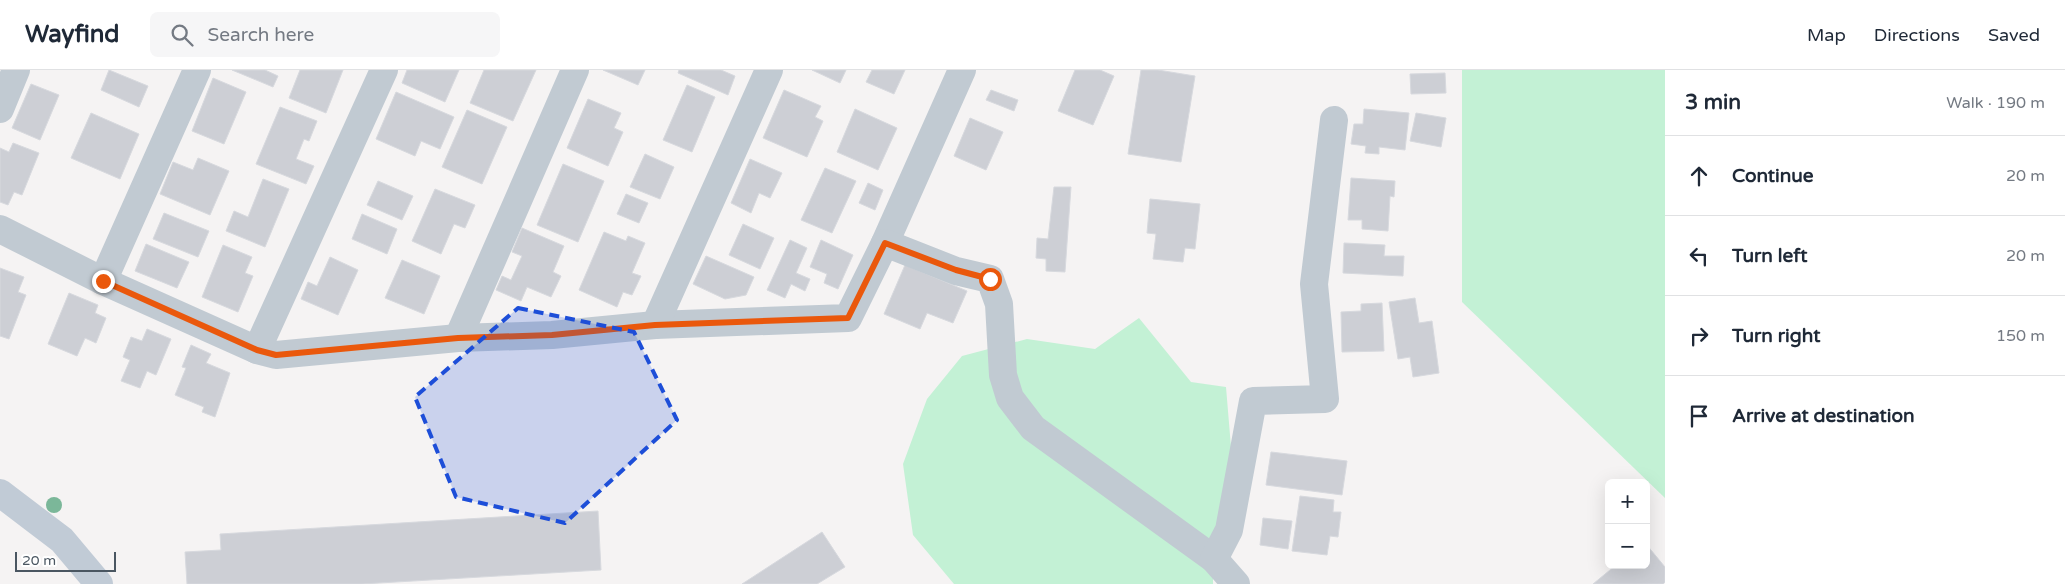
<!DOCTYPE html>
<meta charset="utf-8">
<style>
:root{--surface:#fff;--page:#f6f6f7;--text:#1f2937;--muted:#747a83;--line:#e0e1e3}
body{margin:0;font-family:"Varela Round",sans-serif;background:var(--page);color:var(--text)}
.controls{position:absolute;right:15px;bottom:15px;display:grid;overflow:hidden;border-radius:8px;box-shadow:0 5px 20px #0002}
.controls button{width:45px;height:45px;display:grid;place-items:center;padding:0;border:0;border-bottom:1px solid var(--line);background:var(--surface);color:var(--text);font:25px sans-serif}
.scale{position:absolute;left:15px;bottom:12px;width:101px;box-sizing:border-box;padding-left:5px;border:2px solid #4a5661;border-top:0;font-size:14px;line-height:18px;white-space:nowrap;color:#4a5661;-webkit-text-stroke:4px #fff;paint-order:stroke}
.stop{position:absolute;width:15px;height:15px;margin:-11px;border:4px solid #ea580c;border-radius:50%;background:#fff}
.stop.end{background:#ea580c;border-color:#fff;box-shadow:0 1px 5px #0008}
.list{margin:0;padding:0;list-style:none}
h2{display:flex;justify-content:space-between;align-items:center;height:65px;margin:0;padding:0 20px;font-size:21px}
h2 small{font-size:16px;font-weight:400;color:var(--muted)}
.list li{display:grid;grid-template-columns:32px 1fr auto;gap:15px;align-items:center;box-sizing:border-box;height:80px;padding:0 20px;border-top:1px solid var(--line)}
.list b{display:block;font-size:19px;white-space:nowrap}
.list em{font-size:16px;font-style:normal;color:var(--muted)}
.icon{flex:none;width:28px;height:28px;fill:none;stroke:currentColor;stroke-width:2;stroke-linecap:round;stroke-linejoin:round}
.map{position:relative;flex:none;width:1665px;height:514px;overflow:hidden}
header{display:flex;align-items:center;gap:30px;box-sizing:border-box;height:70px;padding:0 25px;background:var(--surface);border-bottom:1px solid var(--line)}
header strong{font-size:24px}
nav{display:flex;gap:28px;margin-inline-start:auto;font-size:18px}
.search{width:350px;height:45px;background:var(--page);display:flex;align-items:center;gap:12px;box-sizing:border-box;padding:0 18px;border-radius:8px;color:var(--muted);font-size:19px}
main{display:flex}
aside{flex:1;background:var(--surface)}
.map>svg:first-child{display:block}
.green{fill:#c3f1d5}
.building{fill:#cdcfd5;stroke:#d7d9de}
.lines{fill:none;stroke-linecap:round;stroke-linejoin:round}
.street{stroke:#c1cad2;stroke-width:28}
.secondary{stroke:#c1cbd6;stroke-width:28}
.tree{fill:#7bb799}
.route{stroke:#ea580c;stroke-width:6}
.marked{fill:#1d4ed8;fill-opacity:0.2;stroke:#1d4ed8;stroke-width:4;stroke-dasharray:10 6;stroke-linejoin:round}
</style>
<header>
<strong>Wayfind</strong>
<div class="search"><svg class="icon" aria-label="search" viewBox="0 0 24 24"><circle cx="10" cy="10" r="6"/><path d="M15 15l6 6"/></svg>Search here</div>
<nav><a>Map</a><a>Directions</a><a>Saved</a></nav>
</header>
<main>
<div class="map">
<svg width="1665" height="514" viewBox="0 0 1665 514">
<rect width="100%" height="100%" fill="#f5f3f3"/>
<g class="green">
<path d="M 1462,0 L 1665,0 L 1665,428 L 1462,232 Z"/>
<path d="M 1139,248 L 1191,312 L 1226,317 L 1233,401 L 1213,495 L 1213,514 L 954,514 L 913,465 L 903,394 L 927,329 L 962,286 L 1027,269 L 1095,279 Z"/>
</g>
<g class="building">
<path d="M 109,0 L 148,16 L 139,37 L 101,20 Z"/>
<path d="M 232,0 L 265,0 L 278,6 L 273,17 Z"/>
<path d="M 300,0 L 343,0 L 326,43 L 289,28 Z"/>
<path d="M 407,0 L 459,0 L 445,32 L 402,13 Z"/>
<path d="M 484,0 L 536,0 L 513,51 L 470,33 Z"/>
<path d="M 603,0 L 645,0 L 638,15 Z"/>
<path d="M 679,0 L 721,0 L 735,6 L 728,25 L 678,3 Z"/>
<path d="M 812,0 L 846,0 L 840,13 Z"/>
<path d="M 872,0 L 905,0 L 894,24 L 866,12 Z"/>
<path d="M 1075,0 L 1100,0 L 1114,6 L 1093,55 L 1058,41 Z"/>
<path d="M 1141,0 L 1158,0 L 1195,6 L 1181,92 L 1128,84 Z"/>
<path d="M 1445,3 L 1446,23 L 1411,24 L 1410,4 Z"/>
<path d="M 213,8 L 246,22 L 224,74 L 192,61 Z"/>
<path d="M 31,14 L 59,25 L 40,70 L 12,58 Z"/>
<path d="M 687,15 L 715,27 L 692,82 L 663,70 Z"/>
<path d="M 784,20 L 821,36 L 815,47 L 823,51 L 807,87 L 763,68 Z"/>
<path d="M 991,20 L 1018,30 L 1014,41 L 986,30 Z"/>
<path d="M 396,22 L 454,47 L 440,79 L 421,71 L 415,86 L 376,69 Z"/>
<path d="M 588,29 L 621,43 L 614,58 L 623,62 L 608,96 L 567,78 Z"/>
<path d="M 280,37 L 317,51 L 309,71 L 304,69 L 296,89 L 314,96 L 306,114 L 256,94 Z"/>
<path d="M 855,39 L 897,58 L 878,100 L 837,82 Z"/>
<path d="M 1364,39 L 1409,43 L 1405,80 L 1379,77 L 1379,84 L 1365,83 L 1366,76 L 1351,74 L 1354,54 L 1363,54 Z"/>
<path d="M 467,40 L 507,57 L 482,114 L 442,97 Z"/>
<path d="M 91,43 L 139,64 L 120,109 L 71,88 Z"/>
<path d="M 1416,43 L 1446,48 L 1441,77 L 1410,71 Z"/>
<path d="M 970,48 L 1003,62 L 986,100 L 954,86 Z"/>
<path d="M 13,73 L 39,83 L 22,125 L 14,122 L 8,135 L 0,132 L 0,78 L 9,82 Z"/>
<path d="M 645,84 L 674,97 L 660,129 L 630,117 Z"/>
<path d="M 198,88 L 229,101 L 210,145 L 160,124 L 173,92 L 193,100 Z"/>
<path d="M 750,89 L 782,103 L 770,128 L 759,123 L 751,143 L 731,133 Z"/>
<path d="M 563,94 L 604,111 L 578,172 L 537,155 Z"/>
<path d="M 825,98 L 856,111 L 832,163 L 801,150 Z"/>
<path d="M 1351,108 L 1395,111 L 1394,127 L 1390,126 L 1388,161 L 1362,159 L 1362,150 L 1348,150 Z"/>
<path d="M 263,109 L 289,119 L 265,177 L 226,161 L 234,141 L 248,147 Z"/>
<path d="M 378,111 L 413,126 L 402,150 L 367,135 Z"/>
<path d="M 868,113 L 883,120 L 875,140 L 859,133 Z"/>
<path d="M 1054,117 L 1071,117 L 1065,202 L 1046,201 L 1046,189 L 1036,188 L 1037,168 L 1048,169 Z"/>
<path d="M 435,119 L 475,135 L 465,158 L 454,154 L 441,184 L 412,171 Z"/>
<path d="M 626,124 L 648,133 L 639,153 L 617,144 Z"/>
<path d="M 1150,129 L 1200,134 L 1195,179 L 1185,178 L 1183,192 L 1153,189 L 1156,164 L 1147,163 Z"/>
<path d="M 164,143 L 209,161 L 198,187 L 153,169 Z"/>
<path d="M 362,144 L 397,159 L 387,184 L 352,169 Z"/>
<path d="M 743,154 L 774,168 L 760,199 L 729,185 Z"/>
<path d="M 522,158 L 564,176 L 553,202 L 561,206 L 551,227 L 527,217 L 521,231 L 496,220 L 502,206 L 511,210 L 522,186 L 512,182 Z"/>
<path d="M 604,162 L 626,171 L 628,166 L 645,173 L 632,203 L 641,206 L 632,225 L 623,222 L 617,237 L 579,220 Z"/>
<path d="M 790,170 L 807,178 L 796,203 L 810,209 L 805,221 L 791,214 L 785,228 L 767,220 Z"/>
<path d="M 821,170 L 853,185 L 838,219 L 824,213 L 827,204 L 810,197 Z"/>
<path d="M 1344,173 L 1385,175 L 1384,186 L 1404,186 L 1403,206 L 1343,203 Z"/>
<path d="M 146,174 L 189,192 L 177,218 L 135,201 Z"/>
<path d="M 223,175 L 252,187 L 245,203 L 253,206 L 238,242 L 202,227 Z"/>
<path d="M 706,186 L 754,207 L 746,225 L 725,229 L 693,214 Z"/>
<path d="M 330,187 L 358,200 L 338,245 L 301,229 L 308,212 L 317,216 Z"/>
<path d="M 402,190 L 440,206 L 424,244 L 385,228 Z"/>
<path d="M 905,195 L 967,221 L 953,253 L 927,243 L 920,259 L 884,244 Z"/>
<path d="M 0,198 L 24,207 L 18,222 L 26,225 L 9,269 L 0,266 Z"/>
<path d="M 69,223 L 98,235 L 95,243 L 106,248 L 96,273 L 85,268 L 77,286 L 48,274 Z"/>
<path d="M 1415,228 L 1419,253 L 1432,251 L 1439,303 L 1413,307 L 1410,287 L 1398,289 L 1389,232 Z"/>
<path d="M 1382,233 L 1384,281 L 1342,282 L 1341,242 L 1361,241 L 1361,234 Z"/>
<path d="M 147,259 L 171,269 L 156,305 L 147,301 L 140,318 L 121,311 L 130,290 L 123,287 L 131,267 L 142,271 Z"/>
<path d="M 191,275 L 211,284 L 206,293 L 230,303 L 215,347 L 202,342 L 204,337 L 175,325 L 186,298 L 182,297 Z"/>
<path d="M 1271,382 L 1347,391 L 1342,425 L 1266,415 Z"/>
<path d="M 1300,426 L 1334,430 L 1333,442 L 1341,442 L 1338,467 L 1330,466 L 1327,485 L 1292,481 Z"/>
<path d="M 598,441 L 601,500 L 362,514 L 187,514 L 185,482 L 221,480 L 220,464 Z"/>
<path d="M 1263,448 L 1292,451 L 1288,479 L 1260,475 Z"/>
<path d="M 822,462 L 845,497 L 817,514 L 742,514 Z"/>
<path d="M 1646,474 L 1665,497 L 1665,512 L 1663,514 L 1593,514 L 1616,495 L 1646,495 Z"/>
</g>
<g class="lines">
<g class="street">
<path d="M 0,39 L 16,0"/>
<path d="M 0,159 L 103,211 L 257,280 L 276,285 L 458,268 L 552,265 L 655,255 L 848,248 L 885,173 L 962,0"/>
<path d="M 885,173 L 956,201 L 990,209 L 999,234 L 1003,305 L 1010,328 L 1033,358 L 1214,489"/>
<path d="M 103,211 L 197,0"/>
<path d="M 655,255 L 769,0"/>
<path d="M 458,268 L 575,0"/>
<path d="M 257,280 L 384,0"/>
<path d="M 1236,514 L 1214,489 L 1229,460 L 1253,331 L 1325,329 L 1314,214 L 1334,50"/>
</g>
<path class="secondary" d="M 0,423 L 62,470 L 99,514"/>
</g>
<circle class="tree" cx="54" cy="435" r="8"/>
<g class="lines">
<path class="route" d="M 103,211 L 257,280 L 276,285 L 458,268 L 552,265 L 655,255 L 848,248 L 885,173 L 956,200 L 990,209"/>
</g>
<path class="marked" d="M 518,238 L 634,262 L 677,350 L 565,453 L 456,427 L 415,327 Z"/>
</svg>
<div class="controls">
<button>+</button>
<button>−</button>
</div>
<div class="scale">20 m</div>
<div class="stop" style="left:990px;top:209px"></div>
<div class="stop end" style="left:103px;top:211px"></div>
</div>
<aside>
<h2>3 min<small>Walk · 190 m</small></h2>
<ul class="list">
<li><svg class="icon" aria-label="ahead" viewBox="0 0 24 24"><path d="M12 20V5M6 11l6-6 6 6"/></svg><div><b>Continue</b></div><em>20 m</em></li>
<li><svg class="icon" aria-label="left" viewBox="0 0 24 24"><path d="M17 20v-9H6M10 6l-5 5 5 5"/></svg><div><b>Turn left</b></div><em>20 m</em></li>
<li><svg class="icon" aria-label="right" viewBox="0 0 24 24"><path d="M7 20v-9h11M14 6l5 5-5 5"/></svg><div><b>Turn right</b></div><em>150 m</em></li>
<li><svg class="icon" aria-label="arrive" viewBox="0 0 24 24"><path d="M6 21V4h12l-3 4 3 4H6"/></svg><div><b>Arrive at destination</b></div></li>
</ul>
</aside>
</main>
